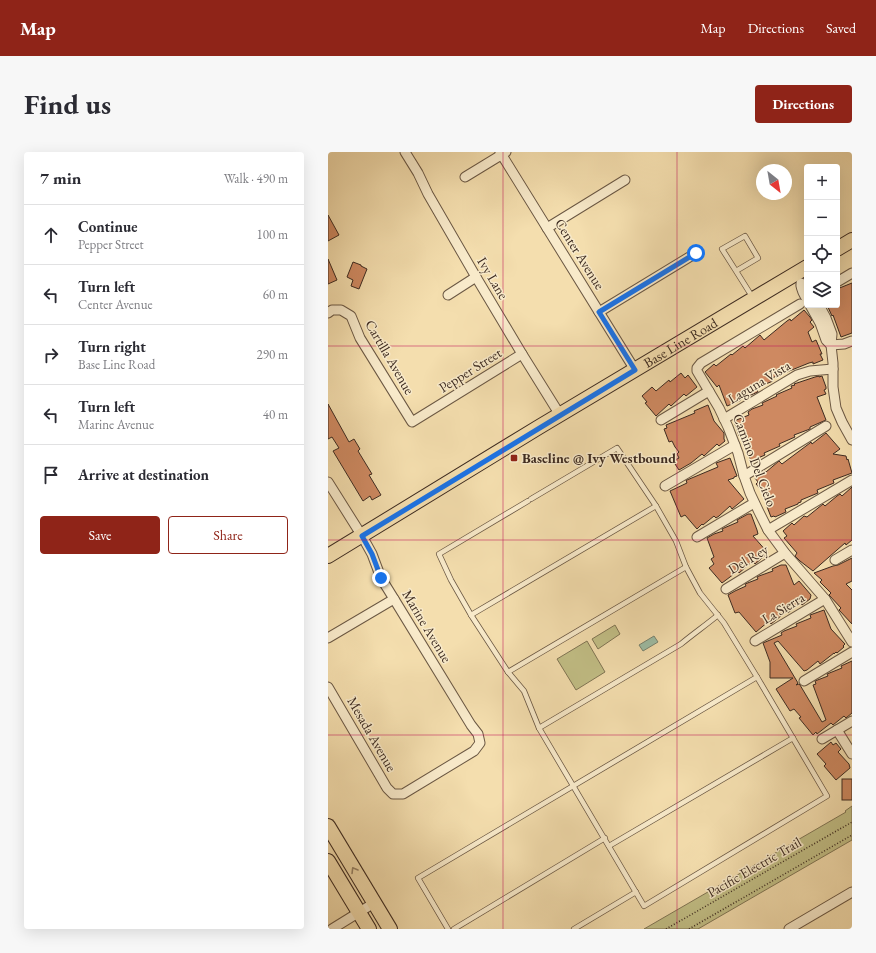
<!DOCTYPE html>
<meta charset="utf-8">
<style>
:root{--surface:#fff;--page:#f7f7f7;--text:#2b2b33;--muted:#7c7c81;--line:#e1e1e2;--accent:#8f2418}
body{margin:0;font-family:"EB Garamond",serif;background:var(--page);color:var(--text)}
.controls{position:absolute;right:12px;top:12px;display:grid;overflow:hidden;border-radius:4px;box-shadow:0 4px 16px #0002}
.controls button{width:36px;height:36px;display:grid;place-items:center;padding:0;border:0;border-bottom:1px solid var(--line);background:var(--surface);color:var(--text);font:20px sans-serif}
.compass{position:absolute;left:428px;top:12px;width:36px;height:36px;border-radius:50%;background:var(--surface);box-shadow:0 4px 16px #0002;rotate:149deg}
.stop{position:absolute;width:12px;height:12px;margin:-9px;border:3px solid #1a73e8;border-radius:50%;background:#fff}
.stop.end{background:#1a73e8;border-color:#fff;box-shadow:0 1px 4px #0008}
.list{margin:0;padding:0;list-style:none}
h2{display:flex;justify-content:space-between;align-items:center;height:52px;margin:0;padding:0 16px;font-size:17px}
h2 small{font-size:13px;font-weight:400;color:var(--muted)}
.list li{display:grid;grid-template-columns:26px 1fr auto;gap:12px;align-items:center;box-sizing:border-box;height:60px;padding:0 16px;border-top:1px solid var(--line)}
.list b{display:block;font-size:15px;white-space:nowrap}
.list p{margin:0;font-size:13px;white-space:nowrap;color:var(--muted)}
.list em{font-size:13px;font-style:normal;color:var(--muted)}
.actions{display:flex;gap:8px;padding:12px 16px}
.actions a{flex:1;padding:9px 0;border:1px solid var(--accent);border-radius:4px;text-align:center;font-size:14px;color:var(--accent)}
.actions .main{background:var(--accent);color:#fff}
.icon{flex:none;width:22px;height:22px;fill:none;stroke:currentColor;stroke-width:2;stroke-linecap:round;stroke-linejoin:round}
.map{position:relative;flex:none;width:524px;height:777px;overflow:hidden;border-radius:4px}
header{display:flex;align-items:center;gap:24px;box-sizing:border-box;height:56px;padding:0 20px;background:var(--accent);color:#fff}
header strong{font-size:19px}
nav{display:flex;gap:22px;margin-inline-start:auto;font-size:14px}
.intro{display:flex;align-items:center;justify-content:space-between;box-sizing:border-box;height:96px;padding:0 24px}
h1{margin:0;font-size:28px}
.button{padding:10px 18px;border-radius:4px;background:var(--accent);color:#fff;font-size:14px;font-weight:700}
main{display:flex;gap:24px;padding:0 24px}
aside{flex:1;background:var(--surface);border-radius:4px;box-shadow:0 4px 16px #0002}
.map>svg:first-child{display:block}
.green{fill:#c2bf86;stroke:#807554}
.water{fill:#9dbda5;stroke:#778370}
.building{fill:#ce8961;stroke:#3d2b21}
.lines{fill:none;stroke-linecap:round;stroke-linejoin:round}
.service-casing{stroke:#6b5844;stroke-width:6}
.minor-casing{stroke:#6b5844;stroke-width:11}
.primary-casing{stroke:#3d2b21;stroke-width:16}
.path{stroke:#3d2b21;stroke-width:1.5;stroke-dasharray:1 2;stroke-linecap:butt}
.service{stroke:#f8eaca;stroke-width:4.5}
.minor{stroke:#f8eaca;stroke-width:9}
.primary{stroke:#f4deae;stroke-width:14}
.oneway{stroke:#988468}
.route{stroke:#1a73e8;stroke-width:5}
.grid{fill:none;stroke:#c2185b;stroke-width:1;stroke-opacity:0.55}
.poi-dot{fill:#8f2418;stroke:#f8eaca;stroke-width:1.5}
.labels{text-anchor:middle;stroke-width:3;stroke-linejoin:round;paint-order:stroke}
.street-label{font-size:14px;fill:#3d2b21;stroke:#f8eaca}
.poi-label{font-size:14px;font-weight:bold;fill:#3d2b21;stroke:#f8eaca;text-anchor:start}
</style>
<header>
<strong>Map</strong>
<nav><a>Map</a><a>Directions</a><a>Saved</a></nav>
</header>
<div class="intro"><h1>Find us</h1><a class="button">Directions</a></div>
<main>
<aside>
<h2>7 min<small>Walk · 490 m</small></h2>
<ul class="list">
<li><svg class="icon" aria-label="ahead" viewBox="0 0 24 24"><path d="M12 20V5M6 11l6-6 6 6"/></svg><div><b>Continue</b><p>Pepper Street</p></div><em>100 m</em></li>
<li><svg class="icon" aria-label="left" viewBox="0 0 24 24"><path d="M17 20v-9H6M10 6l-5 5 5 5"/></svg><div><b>Turn left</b><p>Center Avenue</p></div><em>60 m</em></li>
<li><svg class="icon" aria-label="right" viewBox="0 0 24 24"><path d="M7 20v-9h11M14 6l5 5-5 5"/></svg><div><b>Turn right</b><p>Base Line Road</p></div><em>290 m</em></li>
<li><svg class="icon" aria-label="left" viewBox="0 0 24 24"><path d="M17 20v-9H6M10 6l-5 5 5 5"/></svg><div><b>Turn left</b><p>Marine Avenue</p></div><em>40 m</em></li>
<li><svg class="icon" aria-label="arrive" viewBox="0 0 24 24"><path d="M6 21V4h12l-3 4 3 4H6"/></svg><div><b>Arrive at destination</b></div></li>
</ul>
<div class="actions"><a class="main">Save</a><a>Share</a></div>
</aside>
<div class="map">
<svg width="524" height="777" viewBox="0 0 524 777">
<rect width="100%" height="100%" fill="#f4deae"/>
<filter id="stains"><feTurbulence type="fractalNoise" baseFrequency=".005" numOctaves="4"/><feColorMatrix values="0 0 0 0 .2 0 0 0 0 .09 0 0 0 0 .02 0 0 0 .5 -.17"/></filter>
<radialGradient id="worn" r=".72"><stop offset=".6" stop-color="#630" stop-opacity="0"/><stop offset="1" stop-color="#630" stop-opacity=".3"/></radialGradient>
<g class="green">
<path d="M 287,473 L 292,482 L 270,497 L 264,487 Z"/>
<path d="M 259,489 L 277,520 L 248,538 L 229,507 Z"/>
<path d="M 524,654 L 524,688 L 370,777 L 316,777 L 518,660 L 517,659 Z"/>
</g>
<path class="water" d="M 326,484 L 330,490 L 315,499 L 311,493 Z"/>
<g class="building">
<path d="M 0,63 L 11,83 L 0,89 Z"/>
<path d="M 0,107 L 9,128 L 0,132 Z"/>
<path d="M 25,110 L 33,113 L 33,114 L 39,117 L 31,137 L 23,134 L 25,128 L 19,125 Z"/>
<path d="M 524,131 L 524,181 L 513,185 L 505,163 L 504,164 L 499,153 L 509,153 L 509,137 Z"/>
<path d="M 476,158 L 482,165 L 484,168 L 482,170 L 486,175 L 480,180 L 484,190 L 488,188 L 494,202 L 492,202 L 495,208 L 485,212 L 485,210 L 481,211 L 444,226 L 445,229 L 428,236 L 430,240 L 413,247 L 413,248 L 409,250 L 399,254 L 391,233 L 389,235 L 377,220 L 386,212 L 388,214 L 403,202 L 404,203 L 415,194 L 417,196 L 432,183 L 436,188 L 459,169 L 462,167 L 463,169 Z"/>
<path d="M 353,221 L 357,226 L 360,223 L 369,235 L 358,244 L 356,242 L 343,254 L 341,252 L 328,264 L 317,251 L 319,250 L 314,244 L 324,235 L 328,239 L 341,228 L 342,230 Z"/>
<path d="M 491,224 L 491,225 L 494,224 L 498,235 L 498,237 L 496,238 L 498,242 L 489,245 L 498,268 L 482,275 L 482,277 L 466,283 L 467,285 L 451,292 L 452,294 L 436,301 L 437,303 L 423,309 L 413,284 L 411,284 L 406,269 L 421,263 L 420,260 L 424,257 L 435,253 L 434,251 L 449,244 L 448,243 L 450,242 L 464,236 L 463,234 L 467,233 L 466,232 L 487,225 Z"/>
<path d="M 0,252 L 21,290 L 26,287 L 32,297 L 30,299 L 44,322 L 41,323 L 53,343 L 44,348 L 42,344 L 35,349 L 5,299 L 11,296 L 4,285 L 0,287 Z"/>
<path d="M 380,253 L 386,269 L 396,281 L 396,287 L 397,289 L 391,294 L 389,292 L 376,304 L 374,302 L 363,311 L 351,318 L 345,309 L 351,306 L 349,302 L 351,300 L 347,295 L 344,289 L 341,290 L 336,277 L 339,276 L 338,273 L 367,261 L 366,259 Z"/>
<path d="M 498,281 L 512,297 L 505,302 L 518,304 L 519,308 L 520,307 L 524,321 L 505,328 L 506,331 L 489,338 L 490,341 L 473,348 L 473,350 L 470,351 L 470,352 L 457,357 L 458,360 L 447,365 L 446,364 L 443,365 L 438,352 L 444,350 L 428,332 L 430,330 L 427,326 L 436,319 L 438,320 L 451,309 L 454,312 L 482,291 L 483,290 L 484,292 Z"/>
<path d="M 402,306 L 409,324 L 406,325 L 406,326 L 400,328 L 416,347 L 404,357 L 402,354 L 391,364 L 388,366 L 386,364 L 375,373 L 374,372 L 369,377 L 357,363 L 353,365 L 342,339 L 359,331 L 358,328 L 359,328 L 390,315 L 388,311 Z"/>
<path d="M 524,335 L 524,388 L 518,393 L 517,391 L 485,419 L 472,409 L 467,404 L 469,401 L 456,386 L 459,384 L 455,379 L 464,371 L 466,373 L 476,364 L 479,365 L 495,352 L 497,354 L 509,344 L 512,342 L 514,344 Z"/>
<path d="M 420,362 L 423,362 L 429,378 L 430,382 L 425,384 L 440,401 L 427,412 L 425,409 L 411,421 L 410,419 L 394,431 L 381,416 L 386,412 L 383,407 L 386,405 L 379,386 L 386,382 L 395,379 L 394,377 L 396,376 L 410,370 L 409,368 Z"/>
<path d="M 524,406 L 524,429 L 518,432 L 524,438 L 524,472 L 511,458 L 513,456 L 501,443 L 503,441 L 492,430 L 494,428 L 486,421 L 505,414 L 510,413 Z"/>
<path d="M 453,413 L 458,413 L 466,433 L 471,429 L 483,443 L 482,447 L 474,453 L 472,450 L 460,461 L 459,459 L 443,472 L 441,469 L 428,480 L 411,460 L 407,461 L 400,443 L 407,439 L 418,434 L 417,432 L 430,427 L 429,425 L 431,424 L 445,419 L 444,417 Z"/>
<path d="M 496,458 L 503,477 L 517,492 L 515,494 L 516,495 L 509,501 L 508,500 L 506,502 L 506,501 L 492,512 L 490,509 L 479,518 L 476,519 L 450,489 L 446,491 L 470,531 L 468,533 L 471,532 L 472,533 L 494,570 L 498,568 L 485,533 L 488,532 L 487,529 L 500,524 L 499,522 L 514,516 L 513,514 L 524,509 L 524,561 L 518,566 L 516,564 L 505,573 L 503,571 L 489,582 L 488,580 L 485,583 L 471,566 L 473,565 L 466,557 L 462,559 L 448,537 L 465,526 L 442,526 L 442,510 L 435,491 L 454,483 L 453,481 L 456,479 L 469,474 L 468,472 L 483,466 L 482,463 Z"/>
<path d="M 503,590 L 505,593 L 508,591 L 513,597 L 510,600 L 521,612 L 522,616 L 508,628 L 496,614 L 498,612 L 489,602 Z"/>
<rect x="514" y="627" width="10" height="21"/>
</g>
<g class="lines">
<g class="service-casing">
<g id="service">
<path d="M 408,119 L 394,97 L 417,84 L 430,106 L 408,119 L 425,146"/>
<path d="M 200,349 L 111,402 L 123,428 L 143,463 L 180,520 L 196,539 L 211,576 L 316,754 L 499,644 L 429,525 L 396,471 L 372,441 L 358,415 L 348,389 L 328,354 L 289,296 L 203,347"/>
<path d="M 143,463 L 328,354"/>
<path d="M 180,520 L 358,415"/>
<path d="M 211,576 L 353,492 C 365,482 378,473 390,463"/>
<path d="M 281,694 L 465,586"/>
<path d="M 120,777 L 90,726 L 429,525"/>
<path d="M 126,777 L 277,686"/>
<path d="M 246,777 L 308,740"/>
</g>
</g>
<g class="minor-casing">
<g id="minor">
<path d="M 77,0 L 90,21 L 100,42 L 148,125 L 194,202 L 232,263"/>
<path d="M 172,0 L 307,218"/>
<path d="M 137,25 L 178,0"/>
<path d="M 219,76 L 297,28"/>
<path d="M 509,130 L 524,121"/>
<path d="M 473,131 C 472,137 476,142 479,148"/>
<path d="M 120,143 L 148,125"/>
<path d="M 472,152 L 373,211 L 369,216 L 369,219 L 391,256 L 400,275 L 410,301 L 416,324 L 422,341 L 431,360 L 440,378 L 457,401 L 497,447 L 524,490"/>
<path d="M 482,153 L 492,171 L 498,188 L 503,193"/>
<path d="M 491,153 L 498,166 L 504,182 L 503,193 L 505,211 L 505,235 L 508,256 L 514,270 L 524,288"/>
<path d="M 271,160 L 368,101"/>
<path d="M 0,161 L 4,158 L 13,158 L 23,164 L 32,186 L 84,270 L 194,202"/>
<path d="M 503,193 L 516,192 L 524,189"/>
<path d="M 396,267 L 469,223 L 482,219 L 505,217"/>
<path d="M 333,268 L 381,239"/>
<path d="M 416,324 L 498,274"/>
<path d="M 0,330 L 34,384 L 44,402 L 53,426 L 66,447 L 143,573 L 150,582 L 152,591 L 146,599 L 75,642 L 65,642 L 59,636 L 0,535"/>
<path d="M 337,334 L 407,293"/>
<path d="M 440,378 L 524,328"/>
<path d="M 369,385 L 426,351"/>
<path d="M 507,408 L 524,398"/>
<path d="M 398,437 L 457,401"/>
<path d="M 0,486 L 66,447"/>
<path d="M 427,489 L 497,447"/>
<path d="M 476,529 L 524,500"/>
<path d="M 509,578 L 524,602"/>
<path d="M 494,587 L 524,569"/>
<path d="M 4,777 L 46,751"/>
<path d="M 461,777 L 524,740"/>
</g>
</g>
<g class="primary-casing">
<g id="primary">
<path d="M 509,97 L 524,88"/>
<path id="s1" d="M 0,404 L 211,275 L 479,115"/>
<path d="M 0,674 L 62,777"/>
<path d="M 0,709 L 41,777"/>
</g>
</g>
<g class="path">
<path d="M 338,777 L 524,670"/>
<path d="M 361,777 L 524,683"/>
</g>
<use href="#service" class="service"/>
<use href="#minor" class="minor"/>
<use href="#primary" class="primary"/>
</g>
<defs><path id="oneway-chevron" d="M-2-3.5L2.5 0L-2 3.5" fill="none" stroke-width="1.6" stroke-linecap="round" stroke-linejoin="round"/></defs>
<use class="oneway" href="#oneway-chevron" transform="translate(26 718) rotate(-121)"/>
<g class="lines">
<path class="route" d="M 53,426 L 44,402 L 34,384 L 307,218 L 271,160 L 368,101"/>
</g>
<path class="grid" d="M 175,0 L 175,777M 349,0 L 349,777M 0,194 L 524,194M 0,388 L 524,388M 0,583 L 524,583"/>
<rect class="poi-dot" x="182" y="302" width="8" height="8" rx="2"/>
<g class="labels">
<g class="street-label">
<text transform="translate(252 102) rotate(58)" y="5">Center Avenue</text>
<text transform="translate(165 126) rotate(59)" y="5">Ivy Lane</text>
<text dy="5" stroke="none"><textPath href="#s1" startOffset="412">Base Line Road</textPath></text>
<text transform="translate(62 205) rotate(60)" y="5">Cartilla Avenue</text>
<text transform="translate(142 218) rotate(-32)" y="5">Pepper Street</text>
<text transform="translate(431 230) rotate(-31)" y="5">Laguna Vista</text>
<text transform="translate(427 308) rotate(69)" y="5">Camino Del Cielo</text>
<text transform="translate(420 407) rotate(-31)" y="5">Del Rey</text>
<text transform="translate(455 456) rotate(-31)" y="5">La Sierra</text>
<text transform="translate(99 474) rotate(59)" y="5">Marine Avenue</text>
<text transform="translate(44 582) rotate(60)" y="5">Mesada Avenue</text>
<text transform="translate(426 715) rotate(-30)" y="5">Pacific Electric Trail</text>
</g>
<g class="poi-label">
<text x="194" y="311">Baseline @ Ivy Westbound</text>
</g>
</g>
<rect width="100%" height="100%" filter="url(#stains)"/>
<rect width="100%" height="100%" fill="url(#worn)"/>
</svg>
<div class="controls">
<button>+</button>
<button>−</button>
<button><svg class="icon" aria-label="locate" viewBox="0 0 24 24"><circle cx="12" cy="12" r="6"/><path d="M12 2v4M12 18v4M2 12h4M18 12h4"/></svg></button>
<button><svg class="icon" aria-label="layers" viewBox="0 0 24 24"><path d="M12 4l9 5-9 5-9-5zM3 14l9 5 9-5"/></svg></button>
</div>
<svg class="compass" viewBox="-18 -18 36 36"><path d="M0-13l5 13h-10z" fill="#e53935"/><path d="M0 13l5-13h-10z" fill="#7c7c81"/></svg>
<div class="stop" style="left:368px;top:101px"></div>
<div class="stop end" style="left:53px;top:426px"></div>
</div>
</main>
